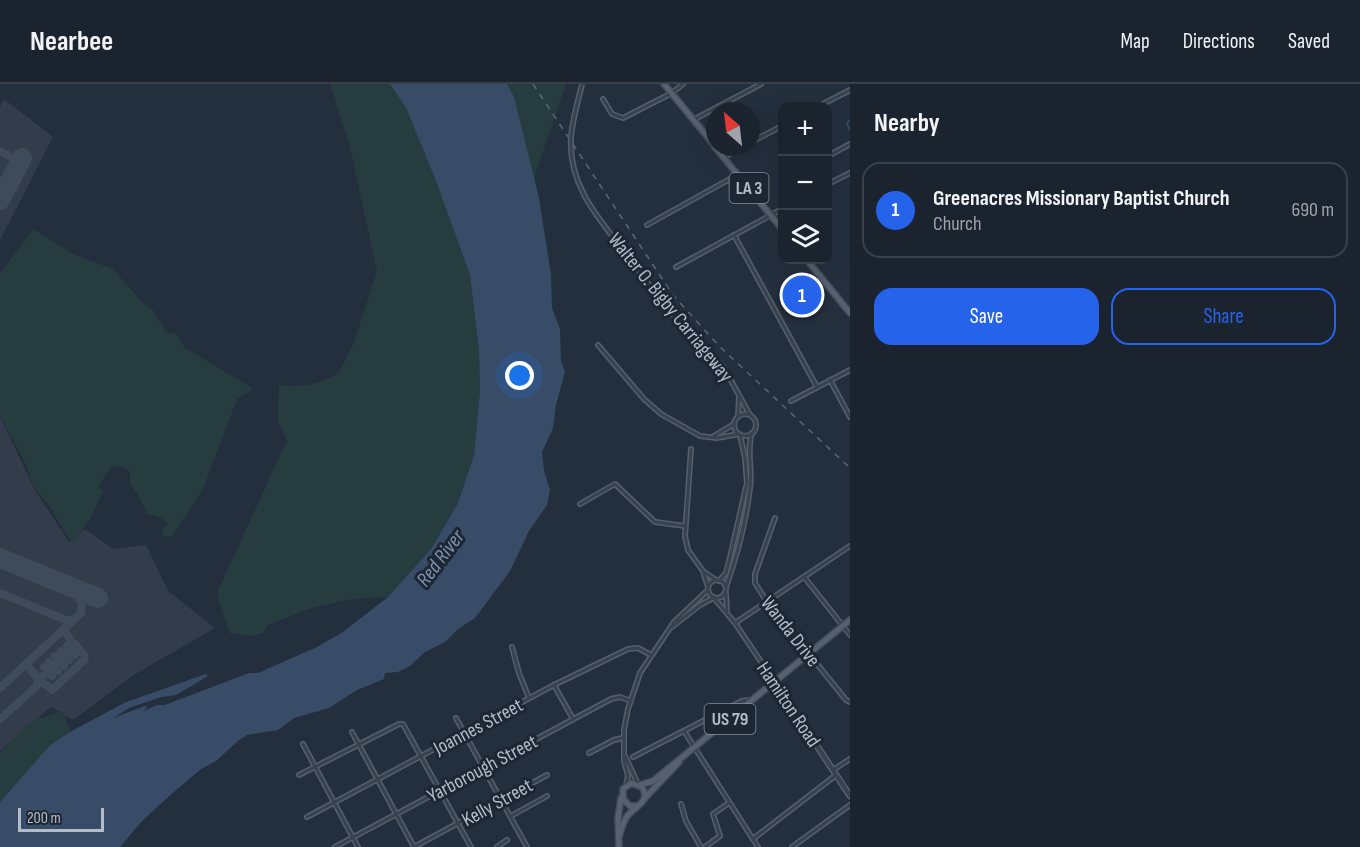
<!DOCTYPE html>
<meta charset="utf-8">
<style>
:root{--surface:#1b232e;--page:#242b36;--text:#f1f3f6;--muted:#a0a4aa;--line:#39404a;--accent:#2563eb}
body{margin:0;font-family:"Sofia Sans Condensed",sans-serif;background:var(--page);color:var(--text)}
.controls{position:absolute;right:18px;top:18px;display:grid;overflow:hidden;border-radius:12px;box-shadow:0 6px 24px #0002}
.controls button{width:54px;height:54px;display:grid;place-items:center;padding:0;border:0;border-bottom:2px solid var(--line);background:var(--surface);color:var(--text);font:30px sans-serif}
.compass{position:absolute;left:706px;top:18px;width:54px;height:54px;border-radius:50%;background:var(--surface);box-shadow:0 6px 24px #0002;rotate:332deg}
.scale{position:absolute;left:18px;bottom:15px;width:86px;box-sizing:border-box;padding-left:6px;border:3px solid #b4bcc9;border-top:0;font-size:16px;line-height:21px;white-space:nowrap;color:#b4bcc9;-webkit-text-stroke:4px #1d2633;paint-order:stroke}
.you{position:absolute;left:520px;top:292px;width:21px;height:21px;margin:-15px;border:4px solid #fff;border-radius:50%;background:#1a73e8;box-shadow:0 0 0 9px #1a73e833}
.badge{display:grid;place-items:center;width:39px;height:39px;border-radius:50%;background:var(--accent);color:#fff;font-size:20px;font-weight:700}
.pin{position:absolute;translate:-50% -50%;border:3px solid #fff;box-shadow:0 2px 6px #0006}
.list{margin:0;padding:0;list-style:none}
h2{display:flex;justify-content:space-between;align-items:center;height:78px;margin:0;padding:0 24px;font-size:26px}
h2 small{font-size:20px;font-weight:400;color:var(--muted)}
.list li{display:grid;grid-template-columns:39px 1fr auto;gap:18px;align-items:center;box-sizing:border-box;height:96px;margin:0 12px 12px;padding:0 12px;border:2px solid var(--line);border-radius:18px}
.list b{display:block;font-size:22px;white-space:nowrap}
.list p{margin:0;font-size:20px;white-space:nowrap;color:var(--muted)}
.list em{font-size:20px;font-style:normal;color:var(--muted)}
.actions{display:flex;gap:12px;padding:18px 24px}
.actions a{flex:1;padding:14px 0;border:2px solid var(--accent);border-radius:18px;text-align:center;font-size:21px;color:var(--accent)}
.actions .main{background:var(--accent);color:#fff}
.icon{flex:none;width:33px;height:33px;fill:none;stroke:currentColor;stroke-width:2;stroke-linecap:round;stroke-linejoin:round}
.map{position:relative;flex:none;width:850px;height:763px;overflow:hidden}
header{display:flex;align-items:center;gap:36px;box-sizing:border-box;height:84px;padding:0 30px;background:var(--surface);border-bottom:2px solid var(--line)}
header strong{font-size:28px}
nav{display:flex;gap:33px;margin-inline-start:auto;font-size:21px}
main{display:flex}
aside{flex:1;background:var(--surface)}
.map>svg:first-child{display:block}
.airport{fill:#323c4b}
.green{fill:#263c3f}
.water{fill:#394c67}
.lines{fill:none;stroke-linecap:round;stroke-linejoin:round}
.stream{stroke:#394c67;stroke-width:1.5}
.taxiway{stroke:#3f4a5a;stroke-width:8}
.runway{stroke:#3f4a5a;stroke-width:20}
.minor-casing{stroke:#565f6c;stroke-width:6}
.tertiary-casing{stroke:#565f6c;stroke-width:7}
.primary-casing{stroke:#414a57;stroke-width:8}
.minor{stroke:#38414e;stroke-width:3}
.tertiary{stroke:#38414e;stroke-width:4}
.primary{stroke:#56606e;stroke-width:5}
.rail{stroke:#5a6575;stroke-width:1.5;stroke-dasharray:6 6;stroke-linecap:butt}
.minor-bridge-casing{stroke:#565f6c;stroke-width:6;stroke-linecap:butt}
.minor-bridge{stroke:#38414e;stroke-width:3}
.labels{text-anchor:middle;stroke-width:6;stroke-linejoin:round;paint-order:stroke}
.shield{fill:#1d2633;stroke:#878f9c;stroke-width:1.5}
.shield-label{font-size:18px;font-weight:bold;fill:#b4bcc9}
.street-label{font-size:20px;fill:#b4bcc9;stroke:#1d2633}
.water-label{font-size:21px;font-style:italic;fill:#7c92b1;stroke:#1d2633}
</style>
<header>
<strong>Nearbee</strong>
<nav><a>Map</a><a>Directions</a><a>Saved</a></nav>
</header>
<main>
<div class="map">
<svg width="850" height="763" viewBox="0 0 850 763">
<rect width="100%" height="100%" fill="#242f3e"/>
<g class="airport">
<path d="M 4,15 L 53,53 L 0,156 L 0,23 Z"/>
<path d="M 0,333 L 36,408 L 69,458 L 85,445 L 113,465 L 146,461 L 168,507 L 215,544 L 132,592 L 73,636 L 51,623 L 0,667 Z"/>
</g>
<g class="green">
<path d="M 330,0 L 390,0 L 406,24 L 436,97 L 470,191 L 479,267 L 480,307 L 474,371 L 458,419 L 431,465 L 388,513 L 351,515 L 309,525 L 268,541 L 263,549 L 251,552 L 229,549 L 217,509 L 287,356 L 278,337 L 279,301 C 304,304 316,300 338,290 L 354,258 L 377,187 L 350,63 Z"/>
<path d="M 507,0 L 566,0 L 533,97 L 514,13 Z"/>
<path d="M 34,145 L 73,170 L 113,185 L 144,220 L 153,226 L 166,248 L 176,250 L 184,263 L 251,303 L 252,306 L 237,315 L 203,405 L 172,452 L 163,452 L 162,446 L 168,440 L 161,434 L 148,430 L 139,412 L 130,400 L 130,387 L 122,383 L 112,382 L 98,402 L 103,407 L 91,433 L 73,459 L 69,455 L 50,423 L 34,403 L 25,379 L 0,332 L 0,189 Z"/>
<path d="M 63,627 L 70,648 L 50,661 L 0,718 L 0,669 L 26,642 L 37,635 Z"/>
</g>
<path class="water" d="M 390,0 L 507,0 L 514,13 L 539,114 L 551,191 L 552,224 L 560,245 L 561,277 L 565,288 L 556,321 L 553,344 L 542,368 L 544,387 L 550,406 L 547,421 L 529,447 L 510,487 L 475,534 L 458,545 L 445,558 L 425,568 L 410,582 L 398,588 L 385,589 L 384,595 L 357,606 L 329,624 L 294,634 L 278,646 L 247,651 L 239,656 L 216,677 L 201,685 L 167,714 L 141,738 L 120,763 L 0,763 L 0,718 L 50,661 L 70,648 L 124,619 L 200,592 L 206,590 L 208,592 L 176,611 L 161,613 L 129,624 L 113,634 L 145,622 L 147,623 L 144,627 L 157,621 L 165,621 L 249,589 L 258,589 L 317,563 L 343,548 L 388,513 L 431,465 L 458,419 L 474,371 L 480,307 L 479,267 L 470,191 L 436,97 L 406,24 Z"/>
<g class="lines">
<path class="stream" d="M 850,36 L 847,39 L 850,47"/>
<g class="taxiway">
<path d="M 0,67 L 20,78"/>
<path d="M 0,509 L 66,536 L 74,536"/>
<path d="M 67,562 L 75,571"/>
<path d="M 61,567 L 69,576"/>
<path d="M 55,572 L 64,582"/>
<path d="M 28,578 L 28,583 L 38,594 L 41,594 L 75,562 L 65,548 L 65,545"/>
<path d="M 49,578 L 58,587"/>
<path d="M 44,583 L 52,592"/>
<path d="M 41,594 L 41,597 L 52,606 L 84,576 L 85,572 L 75,560"/>
<path d="M 0,604 L 81,529 L 82,518 L 69,502"/>
<path d="M 0,635 L 36,603 L 38,597 L 37,592"/>
</g>
<g class="runway">
<path d="M 0,116 L 22,74"/>
<path d="M 0,474 L 98,514"/>
</g>
<g class="minor-casing">
<g id="minor">
<path d="M 603,15 L 612,30 L 623,34 L 672,9 L 683,0"/>
<path d="M 819,22 L 850,6"/>
<path d="M 693,36 L 761,0"/>
<path d="M 751,58 L 782,42"/>
<path d="M 828,72 L 850,60"/>
<path d="M 724,73 L 743,63"/>
<path d="M 828,100 L 850,89"/>
<path d="M 647,141 L 737,91"/>
<path d="M 734,151 L 817,303"/>
<path d="M 630,175 L 669,227 L 723,282 L 750,331"/>
<path d="M 676,183 L 782,125"/>
<path d="M 598,261 L 644,315 L 661,330 L 700,352 L 717,354 L 739,350"/>
<path d="M 830,296 L 850,333"/>
<path d="M 791,317 L 850,286"/>
<circle cx="745" cy="341" r="11"/>
<path d="M 738,333 L 739,313"/>
<path d="M 714,352 L 734,340"/>
<path d="M 691,365 L 685,452 L 688,466 L 703,487 L 708,503"/>
<path d="M 580,420 L 615,400 L 655,438 L 685,442"/>
<path d="M 775,434 L 755,490 L 755,499 L 767,518 L 846,616 L 850,618"/>
<path d="M 704,488 L 716,496"/>
<path d="M 805,494 L 850,551"/>
<circle cx="717" cy="505" r="9"/>
<path d="M 719,497 L 726,489 L 729,478 L 747,399 L 745,374 L 740,351"/>
<path d="M 726,503 C 737,472 746,437 750,404 C 753,386 746,367 752,349"/>
<path d="M 726,510 L 727,527"/>
<path d="M 714,514 L 735,539 L 774,597"/>
<path d="M 735,539 L 850,462"/>
<path d="M 672,543 L 700,521 L 713,514"/>
<path d="M 512,563 L 519,589 L 529,614"/>
<path d="M 554,601 L 573,635"/>
<path d="M 456,634 L 527,763"/>
<path d="M 684,647 L 758,763"/>
<path d="M 352,648 L 414,763"/>
<path d="M 303,660 L 358,763"/>
<path d="M 589,669 L 614,656 L 623,654"/>
<path d="M 625,672 L 638,700"/>
<path d="M 633,673 L 742,617 L 750,616"/>
<path d="M 833,686 L 850,675"/>
<path d="M 299,691 L 399,640 L 403,640 L 471,763"/>
<path d="M 626,701 L 628,692 L 624,677 L 624,646 L 628,625 L 640,589 L 674,538 L 708,506"/>
<path d="M 681,720 L 686,737 L 701,763"/>
<path d="M 511,732 L 547,712"/>
<path d="M 307,733 L 554,601 L 628,565 L 638,564 L 651,571"/>
<path d="M 753,755 L 836,691"/>
<path d="M 335,763 L 611,615 L 620,613 L 631,617"/>
<path d="M 414,763 L 547,691"/>
<path d="M 497,763 L 507,756"/>
<path d="M 705,763 L 720,752 L 713,730 L 729,719"/>
<path d="M 792,763 L 850,721"/>
</g>
</g>
<g class="tertiary-casing">
<path id="tertiary" d="M 775,598 L 850,712"/>
</g>
<g class="primary-casing">
<g id="primary">
<path d="M 664,0 L 715,62"/>
<path d="M 715,63 L 782,145"/>
<path d="M 807,176 L 850,229"/>
<path d="M 640,701 L 653,697 L 850,536"/>
<path d="M 645,714 L 679,678"/>
<path d="M 619,753 C 621,746 623,739 626,734 C 633,722 652,719 642,703 L 631,699 L 623,705 L 623,715 L 630,722 L 637,722"/>
<path d="M 619,763 L 618,734 L 621,714"/>
</g>
</g>
<use href="#minor" class="minor"/>
<use href="#tertiary" class="tertiary"/>
<use href="#primary" class="primary"/>
<path class="rail" d="M 533,0 L 673,211 L 719,262 L 850,384"/>
<g class="minor-bridge-casing">
<path id="minor-bridge" d="M 582,0 C 578,18 572,36 571,54 C 568,104 602,138 630,175"/>
</g>
<use href="#minor-bridge" class="minor-bridge"/>
</g>
<g class="labels">
<g class="shield">
<rect x="729.5" y="89" width="39" height="30" rx="4.5"/>
<rect x="704.5" y="620" width="51" height="30" rx="4.5"/>
</g>
<g class="shield-label">
<text x="749" y="110">LA 3</text>
<text x="730" y="641">US 79</text>
</g>
<g class="street-label">
<text transform="translate(671 223) rotate(51)" y="7">Walter O. Bigby Carriageway</text>
<text transform="translate(791 547) rotate(52)" y="7">Wanda Drive</text>
<text transform="translate(789 620) rotate(56)" y="7">Hamilton Road</text>
<text transform="translate(478 642) rotate(-28)" y="7">Joannes Street</text>
<text transform="translate(482 684) rotate(-28)" y="7">Yarborough Street</text>
<text transform="translate(497 718) rotate(-29)" y="7">Kelly Street</text>
</g>
<g class="water-label">
<text transform="translate(440 474) rotate(-53)" y="7">Red River</text>
</g>
</g>
</svg>
<div class="controls">
<button>+</button>
<button>−</button>
<button><svg class="icon" aria-label="layers" viewBox="0 0 24 24"><path d="M12 4l9 5-9 5-9-5zM3 14l9 5 9-5"/></svg></button>
</div>
<svg class="compass" viewBox="-18 -18 36 36"><path d="M0-13l5 13h-10z" fill="#e53935"/><path d="M0 13l5-13h-10z" fill="#a0a4aa"/></svg>
<div class="scale">200 m</div>
<div class="you"></div>
<div class="pin badge" style="left:802px;top:211px">1</div>
</div>
<aside>
<h2>Nearby<small></small></h2>
<ul class="list">
<li><span class="badge">1</span><div><b>Greenacres Missionary Baptist Church</b><p>Church</p></div><em>690 m</em></li>
</ul>
<div class="actions"><a class="main">Save</a><a>Share</a></div>
</aside>
</main>
